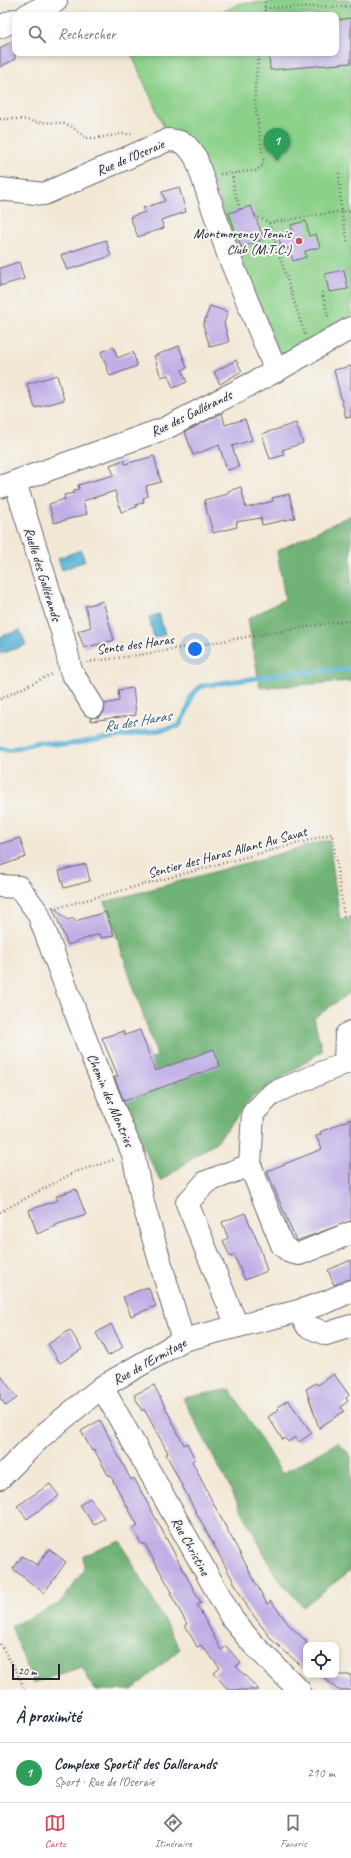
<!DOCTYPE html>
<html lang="fr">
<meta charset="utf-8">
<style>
:root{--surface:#fff;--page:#f2f2f3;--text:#1f2937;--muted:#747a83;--line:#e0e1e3;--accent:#d1495b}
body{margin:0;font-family:Caveat,sans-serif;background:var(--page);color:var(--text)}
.controls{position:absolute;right:12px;bottom:12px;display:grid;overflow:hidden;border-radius:8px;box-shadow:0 2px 6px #0003}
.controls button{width:36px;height:36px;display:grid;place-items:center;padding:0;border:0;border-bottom:1px solid var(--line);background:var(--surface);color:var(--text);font:20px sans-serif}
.scale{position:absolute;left:12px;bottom:10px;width:48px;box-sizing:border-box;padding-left:4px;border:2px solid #22223b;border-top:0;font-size:11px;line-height:14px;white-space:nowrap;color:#22223b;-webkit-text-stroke:3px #f6f6f2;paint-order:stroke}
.you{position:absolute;left:195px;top:649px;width:14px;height:14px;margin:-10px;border:3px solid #fff;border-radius:50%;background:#1a73e8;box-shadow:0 0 0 6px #1a73e833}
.badge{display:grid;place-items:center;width:26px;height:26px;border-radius:50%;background:var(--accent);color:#fff;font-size:13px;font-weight:700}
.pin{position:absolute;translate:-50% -33px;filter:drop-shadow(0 1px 2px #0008)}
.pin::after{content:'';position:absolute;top:21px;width:14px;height:12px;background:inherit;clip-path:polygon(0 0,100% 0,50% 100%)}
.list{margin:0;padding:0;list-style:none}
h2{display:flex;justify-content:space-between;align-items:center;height:52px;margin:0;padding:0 16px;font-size:17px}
h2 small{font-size:13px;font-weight:400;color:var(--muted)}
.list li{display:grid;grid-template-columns:26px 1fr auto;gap:12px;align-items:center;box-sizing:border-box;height:60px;padding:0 16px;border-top:1px solid var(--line)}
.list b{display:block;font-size:15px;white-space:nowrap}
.list p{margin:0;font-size:13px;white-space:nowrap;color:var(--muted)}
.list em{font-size:13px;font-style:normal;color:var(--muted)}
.icon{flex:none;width:22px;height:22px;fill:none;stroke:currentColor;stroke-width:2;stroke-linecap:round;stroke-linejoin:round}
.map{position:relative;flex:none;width:351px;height:1690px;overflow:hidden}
.search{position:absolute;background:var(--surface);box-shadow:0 2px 6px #0003;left:12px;right:12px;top:12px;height:44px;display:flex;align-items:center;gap:10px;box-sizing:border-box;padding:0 14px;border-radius:8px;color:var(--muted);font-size:15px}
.sheet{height:112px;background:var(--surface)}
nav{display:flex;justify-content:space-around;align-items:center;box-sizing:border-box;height:56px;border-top:1px solid var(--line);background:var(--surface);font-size:11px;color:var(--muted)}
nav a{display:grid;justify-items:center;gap:2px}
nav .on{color:var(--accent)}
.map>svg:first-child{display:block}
.green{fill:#8cd18a;stroke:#577a62}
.forest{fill:#71b376;stroke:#4a6a58}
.water{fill:#58b3d5;stroke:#3d6a88}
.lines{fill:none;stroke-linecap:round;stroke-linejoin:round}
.stream{stroke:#58b3d5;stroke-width:5}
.building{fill:#c0afe6}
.minor-casing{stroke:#6b6771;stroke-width:24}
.path{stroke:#6b6771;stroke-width:2.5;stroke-dasharray:1 3;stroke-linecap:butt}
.minor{stroke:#fff;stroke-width:22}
.poi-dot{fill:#d1495b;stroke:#f6f6f2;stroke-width:1.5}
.labels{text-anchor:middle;stroke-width:4;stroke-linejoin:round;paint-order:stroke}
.street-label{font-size:14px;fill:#22223b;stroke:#f6f6f2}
.poi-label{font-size:14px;fill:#22223b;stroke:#f6f6f2;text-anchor:end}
.water-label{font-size:15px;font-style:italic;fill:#385c79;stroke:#f6f6f2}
</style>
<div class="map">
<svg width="351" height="1690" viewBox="0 0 351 1690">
<rect width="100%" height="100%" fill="#f6f6f2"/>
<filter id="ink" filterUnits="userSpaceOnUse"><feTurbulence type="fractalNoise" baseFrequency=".025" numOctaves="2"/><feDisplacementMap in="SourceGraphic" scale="8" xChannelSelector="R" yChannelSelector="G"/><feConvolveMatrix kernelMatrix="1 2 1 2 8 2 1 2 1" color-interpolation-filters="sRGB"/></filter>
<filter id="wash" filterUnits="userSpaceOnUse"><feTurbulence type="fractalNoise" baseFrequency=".012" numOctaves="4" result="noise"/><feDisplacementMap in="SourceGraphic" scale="16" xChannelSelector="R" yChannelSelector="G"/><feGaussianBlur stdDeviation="0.9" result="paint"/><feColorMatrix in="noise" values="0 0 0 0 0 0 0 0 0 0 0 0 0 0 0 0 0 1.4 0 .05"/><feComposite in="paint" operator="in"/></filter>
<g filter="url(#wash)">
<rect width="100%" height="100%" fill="#f3e8d6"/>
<path class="green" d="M 297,0 L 351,0 L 351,320 L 281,357 L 240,266 L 213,181 L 167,134 L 131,53 L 336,53 L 336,15 L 216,15 L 239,4 Z"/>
<g class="forest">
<path d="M 351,515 L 351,681 L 260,688 L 248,619 L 285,599 L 277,551 Z"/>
<path d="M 329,840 L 340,920 L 351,919 L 351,992 L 314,1018 L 322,1051 L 252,1098 L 217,1141 L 161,1181 L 107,1081 L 157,1056 L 105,902 Z"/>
<path d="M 230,1389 L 282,1474 L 338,1442 L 351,1456 L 351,1570 L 303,1607 L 276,1576 L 183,1398 Z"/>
<path d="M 120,1541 L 180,1649 L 132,1690 L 94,1690 L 82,1667 L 33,1683 L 11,1626 L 59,1604 L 84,1570 L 83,1556 Z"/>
</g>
<g class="water">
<path d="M 81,550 L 85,561 L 62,570 L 58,558 Z"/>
<path d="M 159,614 L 165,634 L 154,638 L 149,617 Z"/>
<path d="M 20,630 L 26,645 L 0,654 L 0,637 Z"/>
</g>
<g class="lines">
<path class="stream" d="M 0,748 L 8,750 L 39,742 L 65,745 L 166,729 L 179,726 L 189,706 L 191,696 L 201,686 L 291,673 L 351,669"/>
</g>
<g id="blocks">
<g class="building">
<path d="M 351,18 L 351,63 L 270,70 L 269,53 L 336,53 L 336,20 Z"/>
<path d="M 15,40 L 15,59 L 0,67 L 0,48 Z"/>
<path d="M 179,187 L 186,212 L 161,220 L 164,228 L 138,237 L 130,217 L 145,212 L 143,208 L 165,201 L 162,192 Z"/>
<path d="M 251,206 L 264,239 L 241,247 L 229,213 Z"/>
<path d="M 306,221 L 309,236 L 316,234 L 320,247 L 305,251 L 306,257 L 293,261 L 289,248 L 282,250 L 278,235 L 293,232 L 291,225 Z"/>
<path d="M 106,240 L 111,256 L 67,270 L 61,255 Z"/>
<path d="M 19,262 L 24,279 L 0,286 L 0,268 Z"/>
<path d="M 344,270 L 348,289 L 329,292 L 325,274 Z"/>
<path d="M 210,306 L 228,312 L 224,323 L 229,342 L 210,347 L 203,325 Z"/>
<path d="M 179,346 L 187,368 L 182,370 L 187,382 L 173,388 L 168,375 L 161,377 L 154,356 Z"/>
<path d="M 114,347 L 117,358 L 133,352 L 137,366 L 110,376 L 101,352 Z"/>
<path d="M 236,360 L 242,371 L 220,384 L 214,372 Z"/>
<path d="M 351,366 L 351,417 L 346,418 L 334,370 Z"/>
<path d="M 57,375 L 64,400 L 35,408 L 27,384 Z"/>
<path d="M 222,413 L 225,425 L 245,419 L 252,440 L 232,446 L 239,467 L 227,470 L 219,445 L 193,455 L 185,432 Z"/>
<path d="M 296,423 L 303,443 L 282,450 L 284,455 L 270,459 L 262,434 Z"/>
<path d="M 154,456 L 161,482 L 146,486 L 148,496 L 143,498 L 144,502 L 136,505 L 137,507 L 121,512 L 115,491 L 83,501 L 87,514 L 54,523 L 49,504 L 65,499 L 64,495 L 74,493 L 74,490 L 79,489 L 78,485 L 114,475 L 110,465 L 124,460 L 125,464 Z"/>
<path d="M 241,487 L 246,508 L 273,501 L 272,498 L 289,494 L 295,518 L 262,525 L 261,518 L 236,522 L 237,527 L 213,533 L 204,500 L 228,494 L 228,491 Z"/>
<path d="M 103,601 L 114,640 L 84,648 L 78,631 L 91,627 L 85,606 Z"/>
<path d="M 133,688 L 136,715 L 91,721 L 90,718 L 99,717 L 104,712 L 105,704 L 119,701 L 118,690 Z"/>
<path d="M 20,838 L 26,857 L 0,866 L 0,844 Z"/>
<path d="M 86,864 L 90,881 L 64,888 L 59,871 Z"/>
<path d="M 52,906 L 68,920 L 74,918 L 75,921 L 106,912 L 114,936 L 101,938 L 99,934 L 68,945 Z"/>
<path d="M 140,1030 L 155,1071 L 214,1049 L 220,1066 L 124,1101 L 114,1077 L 118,1076 L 102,1038 L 123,1031 L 125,1035 Z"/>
<path d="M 351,1119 L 351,1221 L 296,1241 L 267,1171 L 322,1149 L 316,1136 L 321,1134 L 320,1132 Z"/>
<path d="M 76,1189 L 86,1215 L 55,1225 L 56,1226 L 37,1234 L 29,1210 L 58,1200 L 56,1196 Z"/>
<path d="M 245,1213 L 259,1245 L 267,1271 L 245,1280 L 234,1255 L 230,1257 L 223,1241 L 228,1238 L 222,1222 Z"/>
<path d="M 351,1260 L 351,1279 L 334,1285 L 328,1270 Z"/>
<path d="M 148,1287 L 156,1306 L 131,1316 L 123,1297 Z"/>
<path d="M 111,1324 L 123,1347 L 108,1356 L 96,1333 Z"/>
<path d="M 70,1330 L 82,1349 L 60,1363 L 48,1344 Z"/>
<path d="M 0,1374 L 17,1398 L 6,1406 L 0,1398 Z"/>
<path d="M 334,1374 L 349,1395 L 346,1398 L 348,1401 L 341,1407 L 344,1411 L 319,1428 L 306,1389 L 316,1383 L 318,1385 Z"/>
<path d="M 154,1385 L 184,1445 L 187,1443 L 195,1459 L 192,1461 L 212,1501 L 267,1604 L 271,1601 L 289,1625 L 306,1641 L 306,1670 L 272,1640 L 248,1608 L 190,1501 L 166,1454 L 168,1453 L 144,1409 L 142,1411 L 134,1395 Z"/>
<path d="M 288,1400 L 312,1433 L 299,1442 L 295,1437 L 288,1442 L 285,1438 L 283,1440 L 268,1417 L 279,1409 L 277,1407 Z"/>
<path d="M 100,1420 L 131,1480 L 134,1478 L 201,1603 L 197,1605 L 221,1650 L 226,1646 L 241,1663 L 236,1666 L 259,1690 L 228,1690 L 214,1673 L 220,1668 L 201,1645 L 197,1647 L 185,1625 L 187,1624 L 170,1593 L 172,1592 L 144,1543 L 142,1545 L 133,1529 L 138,1526 L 110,1475 L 108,1475 L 94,1449 L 92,1451 L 81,1431 Z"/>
<path d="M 50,1484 L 59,1496 L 27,1519 L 17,1506 Z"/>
<path d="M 90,1498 L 104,1518 L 94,1525 L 80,1505 Z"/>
<path d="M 49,1549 L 66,1562 L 44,1593 L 13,1569 L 22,1556 L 37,1565 Z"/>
<path d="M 321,1675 L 351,1675 L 351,1690 L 338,1690 Z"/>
</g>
</g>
</g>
<g filter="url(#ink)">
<use href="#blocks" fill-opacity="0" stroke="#6b6771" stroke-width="1"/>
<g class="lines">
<g class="minor-casing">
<g id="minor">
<path d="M 27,15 L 56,1"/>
<path d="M 0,27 L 15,20"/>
<path d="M 0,189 L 44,194 L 168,140 C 184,141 187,144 196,158 L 228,254 L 276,371"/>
<path d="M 15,482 L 63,635 L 71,671 L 93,706"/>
<path d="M 0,487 L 166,428 L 276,371 L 351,328"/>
<path d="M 0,886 L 19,887 L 38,913 L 95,1064 L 133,1154 L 143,1203 L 183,1340"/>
<path d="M 345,1063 L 346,1035 L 351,1032"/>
<path d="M 250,1165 L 253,1113 L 273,1093 L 345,1063 L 351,1063"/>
<path d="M 299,1311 L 307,1326 L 326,1334 L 351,1326"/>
<path d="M 237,1326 L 187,1203 L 206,1182 L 250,1165 L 282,1245 L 290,1252 L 299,1254 L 351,1233"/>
<path d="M 102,1387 L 233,1620 L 253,1644 L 299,1690"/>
<path d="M 0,1478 L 41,1437 L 102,1387 L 183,1340 L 299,1311 L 329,1301 L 351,1291"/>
</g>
</g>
<g class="path">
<path d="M 265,8 L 351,6"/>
<path d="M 264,15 L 265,0"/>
<path d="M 0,119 L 21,119 L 36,122 L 61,123 L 71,126 L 86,138 L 98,138 L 120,134 L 134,134"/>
<path d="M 339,173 L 341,211 L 348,242"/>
<path d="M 220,174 L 232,173"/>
<path d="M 240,209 L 234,190 L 232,173 L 255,171 L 264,165 L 255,103 L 255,86 L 259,53"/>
<path d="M 255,215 L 269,223 L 305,335"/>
<path d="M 269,223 L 341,211 L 351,212"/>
<path d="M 322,292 L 329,319"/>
<path d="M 87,662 L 139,655 L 329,623 L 351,621"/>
<path d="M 0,699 L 54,673"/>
<path d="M 56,908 L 332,834 L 344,916 L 351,915"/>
<path d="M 0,1212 L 75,1172 L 116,1159"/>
<path d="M 0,1644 L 17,1672 L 25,1690"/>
</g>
<use href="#minor" class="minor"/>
</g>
</g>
<circle class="poi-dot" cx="299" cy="241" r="4"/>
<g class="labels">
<g class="street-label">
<text transform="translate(130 157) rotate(-23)" y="5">Rue de l'Oseraie</text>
<text transform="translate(191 413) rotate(-26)" y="5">Rue des Gallérands</text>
<text transform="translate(43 574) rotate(73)" y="5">Ruelle des Gallérands</text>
<text transform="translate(135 644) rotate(-8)" y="5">Sente des Haras</text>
<text transform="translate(227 852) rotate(-15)" y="5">Sentier des Haras Allant Au Savat</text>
<text transform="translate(111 1100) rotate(67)" y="5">Chemin des Montries</text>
<text transform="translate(149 1361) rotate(-29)" y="5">Rue de l'Ermitage</text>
<text transform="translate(191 1546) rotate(61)" y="5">Rue Christine</text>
</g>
<g class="poi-label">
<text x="291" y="238">Montmorency Tennis<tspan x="291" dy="16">Club (M.T.C.)</tspan></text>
</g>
<g class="water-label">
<text transform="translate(137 721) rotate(-10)" y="5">Ru des Haras</text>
</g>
</g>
</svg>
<div class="controls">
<button><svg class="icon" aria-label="locate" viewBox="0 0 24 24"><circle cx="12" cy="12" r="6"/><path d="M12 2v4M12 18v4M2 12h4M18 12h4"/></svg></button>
</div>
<div class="scale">20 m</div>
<div class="you"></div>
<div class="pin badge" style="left:277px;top:161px;background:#2e9e5b">1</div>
<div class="search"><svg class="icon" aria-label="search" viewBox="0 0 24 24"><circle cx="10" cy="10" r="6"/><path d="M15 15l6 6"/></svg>Rechercher</div>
</div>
<section class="sheet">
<h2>À proximité<small></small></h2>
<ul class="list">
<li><span class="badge" style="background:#2e9e5b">1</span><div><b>Complexe Sportif des Gallerands</b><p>Sport · Rue de l'Oseraie</p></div><em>210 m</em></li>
</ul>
</section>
<nav>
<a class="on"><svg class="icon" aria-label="map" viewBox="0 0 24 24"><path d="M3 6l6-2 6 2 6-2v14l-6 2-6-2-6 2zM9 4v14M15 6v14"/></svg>Carte</a>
<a><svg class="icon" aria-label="directions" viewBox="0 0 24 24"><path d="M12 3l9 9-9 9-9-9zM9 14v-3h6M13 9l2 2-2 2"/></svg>Itinéraire</a>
<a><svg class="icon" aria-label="saved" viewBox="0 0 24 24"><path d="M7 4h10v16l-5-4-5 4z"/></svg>Favoris</a>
</nav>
